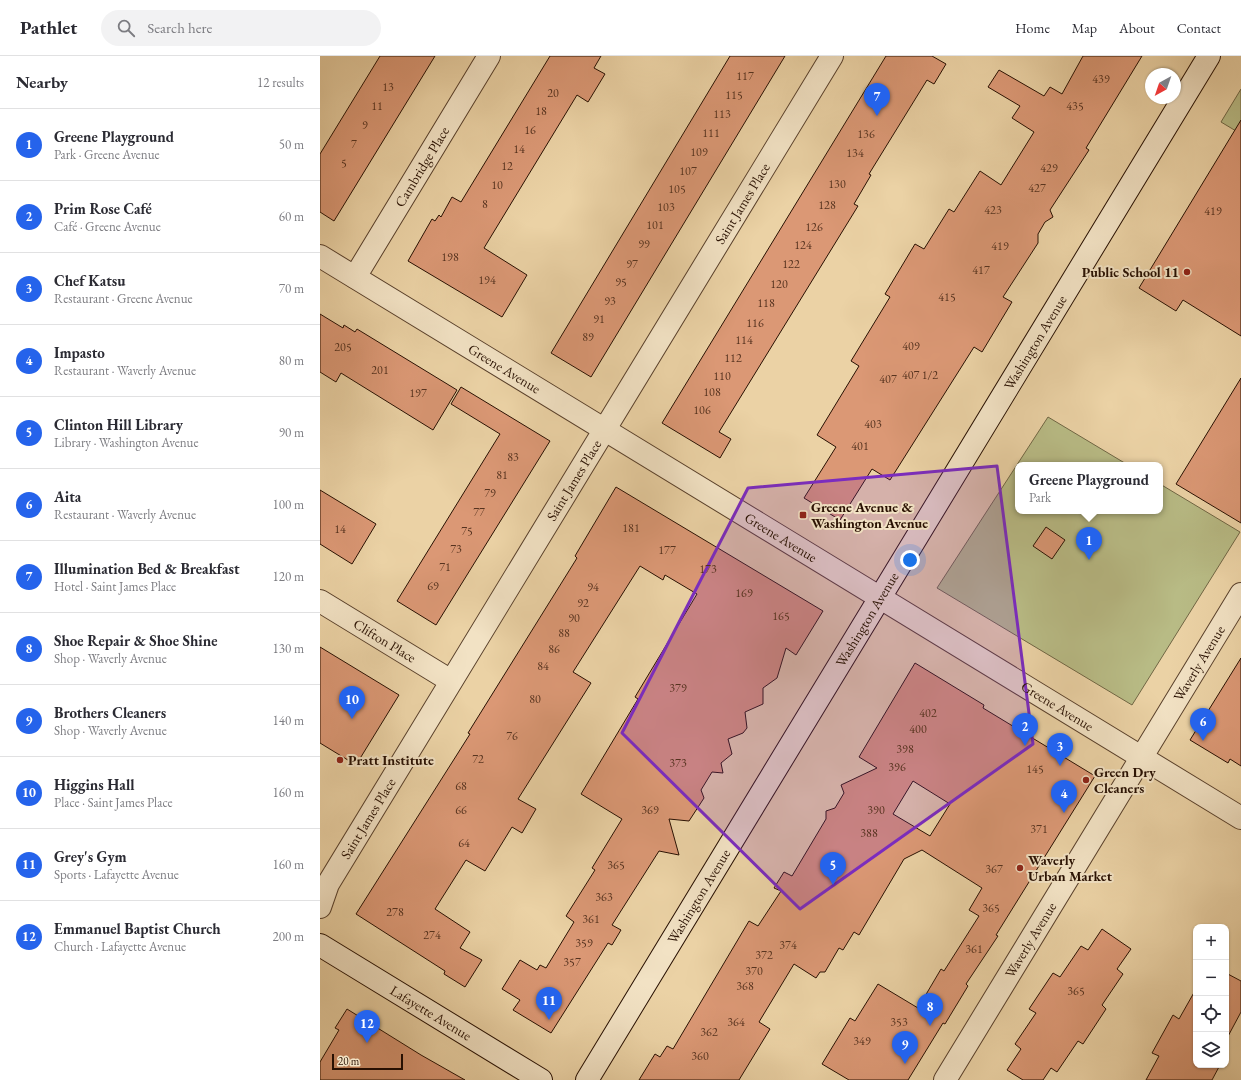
<!DOCTYPE html>
<meta charset="utf-8">
<style>
:root{--surface:#fff;--page:#f2f2f3;--text:#2b2b33;--muted:#7c7c81;--line:#e1e1e2;--accent:#2563eb}
body{margin:0;font-family:"EB Garamond",serif;background:var(--page);color:var(--text)}
.controls{position:absolute;right:12px;bottom:12px;display:grid;overflow:hidden;border-radius:8px;box-shadow:0 1px 3px #0004}
.controls button{width:36px;height:36px;display:grid;place-items:center;padding:0;border:0;border-bottom:1px solid var(--line);background:var(--surface);color:var(--text);font:20px sans-serif}
.compass{position:absolute;left:825px;top:12px;width:36px;height:36px;border-radius:50%;background:var(--surface);box-shadow:0 1px 3px #0004;rotate:220deg}
.scale{position:absolute;left:12px;bottom:10px;width:71px;box-sizing:border-box;padding-left:4px;border:2px solid #281002;border-top:0;font-size:11px;line-height:14px;white-space:nowrap;color:#281002;-webkit-text-stroke:3px #f2e2c4;paint-order:stroke}
.you{position:absolute;left:590px;top:504px;width:14px;height:14px;margin:-10px;border:3px solid #fff;border-radius:50%;background:#1a73e8;box-shadow:0 0 0 6px #1a73e833}
.badge{display:grid;place-items:center;width:26px;height:26px;border-radius:50%;background:var(--accent);color:#fff;font-size:13px;font-weight:700}
.pin{position:absolute;translate:-50% -33px;filter:drop-shadow(0 1px 2px #0008)}
.pin::after{content:'';position:absolute;top:21px;width:14px;height:12px;background:inherit;clip-path:polygon(0 0,100% 0,50% 100%)}
.popup{position:absolute;left:695px;top:406px;width:148px;height:52px;box-sizing:border-box;display:grid;place-content:center;border-radius:8px;background:var(--surface);filter:drop-shadow(0 1px 3px #0005);font-size:13px;white-space:nowrap;color:var(--muted)}
.popup b{font-size:15px;color:var(--text)}
.popup::after{content:'';position:absolute;left:50%;top:100%;margin-left:-8px;border:8px solid transparent;border-top-color:var(--surface)}
.list{margin:0;padding:0;list-style:none}
h2{display:flex;justify-content:space-between;align-items:center;height:52px;margin:0;padding:0 16px;font-size:17px}
h2 small{font-size:13px;font-weight:400;color:var(--muted)}
.list li{display:grid;grid-template-columns:26px 1fr auto;gap:12px;align-items:center;box-sizing:border-box;height:72px;padding:0 16px;border-top:1px solid var(--line)}
.list b{display:block;font-size:15px;white-space:nowrap}
.list p{margin:0;font-size:13px;white-space:nowrap;color:var(--muted)}
.list em{font-size:13px;font-style:normal;color:var(--muted)}
.icon{flex:none;width:22px;height:22px;fill:none;stroke:currentColor;stroke-width:2;stroke-linecap:round;stroke-linejoin:round}
.map{position:relative;flex:none;width:921px;height:1024px;overflow:hidden}
header{display:flex;align-items:center;gap:24px;box-sizing:border-box;height:56px;padding:0 20px;background:var(--surface);border-bottom:1px solid var(--line)}
header strong{font-size:19px}
nav{display:flex;gap:22px;margin-inline-start:auto;font-size:14px}
.search{width:280px;height:36px;background:var(--page);display:flex;align-items:center;gap:10px;box-sizing:border-box;padding:0 14px;border-radius:22px;color:var(--muted);font-size:15px}
main{display:flex}
aside{flex:1;background:var(--surface)}
.map>svg:first-child{display:block}
.green{fill:#b8bb85;stroke:#706644}
.building{fill:#db9875;stroke:#281002;fill-rule:evenodd}
.lines{fill:none;stroke-linecap:round;stroke-linejoin:round}
.street-casing{stroke:#59402b;stroke-width:24}
.secondary-casing{stroke:#281002;stroke-width:24}
.street{stroke:#f2e2c4;stroke-width:22}
.secondary{stroke:#f2e2c4;stroke-width:22}
.marked{fill:#7b2cbf;fill-opacity:0.2;stroke:#7b2cbf;stroke-width:3;stroke-linejoin:round}
.poi-dot{fill:#8f2418;stroke:#f2e2c4;stroke-width:1.5}
.labels{text-anchor:middle;stroke-width:4;stroke-linejoin:round;paint-order:stroke}
.number-label{font-size:12px;fill:#55321f}
.street-label{font-size:14px;fill:#281002;stroke:#f2e2c4}
.poi-label{font-size:14px;font-weight:bold;fill:#281002;stroke:#f2e2c4;text-anchor:start}
</style>
<header>
<strong>Pathlet</strong>
<div class="search"><svg class="icon" aria-label="search" viewBox="0 0 24 24"><circle cx="10" cy="10" r="6"/><path d="M15 15l6 6"/></svg>Search here</div>
<nav><a>Home</a><a>Map</a><a>About</a><a>Contact</a></nav>
</header>
<main>
<aside>
<h2>Nearby<small>12 results</small></h2>
<ul class="list">
<li><span class="badge">1</span><div><b>Greene Playground</b><p>Park · Greene Avenue</p></div><em>50 m</em></li>
<li><span class="badge">2</span><div><b>Prim Rose Café</b><p>Café · Greene Avenue</p></div><em>60 m</em></li>
<li><span class="badge">3</span><div><b>Chef Katsu</b><p>Restaurant · Greene Avenue</p></div><em>70 m</em></li>
<li><span class="badge">4</span><div><b>Impasto</b><p>Restaurant · Waverly Avenue</p></div><em>80 m</em></li>
<li><span class="badge">5</span><div><b>Clinton Hill Library</b><p>Library · Washington Avenue</p></div><em>90 m</em></li>
<li><span class="badge">6</span><div><b>Aita</b><p>Restaurant · Waverly Avenue</p></div><em>100 m</em></li>
<li><span class="badge">7</span><div><b>Illumination Bed &amp; Breakfast</b><p>Hotel · Saint James Place</p></div><em>120 m</em></li>
<li><span class="badge">8</span><div><b>Shoe Repair &amp; Shoe Shine</b><p>Shop · Waverly Avenue</p></div><em>130 m</em></li>
<li><span class="badge">9</span><div><b>Brothers Cleaners</b><p>Shop · Waverly Avenue</p></div><em>140 m</em></li>
<li><span class="badge">10</span><div><b>Higgins Hall</b><p>Place · Saint James Place</p></div><em>160 m</em></li>
<li><span class="badge">11</span><div><b>Grey's Gym</b><p>Sports · Lafayette Avenue</p></div><em>160 m</em></li>
<li><span class="badge">12</span><div><b>Emmanuel Baptist Church</b><p>Church · Lafayette Avenue</p></div><em>200 m</em></li>
</ul>
</aside>
<div class="map">
<svg width="921" height="1024" viewBox="0 0 921 1024">
<rect width="100%" height="100%" fill="#ebd2a5"/>
<filter id="stains"><feTurbulence type="fractalNoise" baseFrequency=".005" numOctaves="4"/><feColorMatrix values="0 0 0 0 .2 0 0 0 0 .09 0 0 0 0 .02 0 0 0 .5 -.17"/></filter>
<radialGradient id="worn" r=".72"><stop offset=".6" stop-color="#630" stop-opacity="0"/><stop offset="1" stop-color="#630" stop-opacity=".3"/></radialGradient>
<g class="green">
<path d="M 921,33 L 921,78 L 901,66 Z"/>
<path d="M 728,361 L 808,409 L 698,409 L 698,455 L 840,455 L 840,428 L 920,476 L 812,649 L 617,532 Z"/>
</g>
<g class="building">
<path d="M 60,0 L 115,0 L 14,165 L 0,156 L 0,98 Z"/>
<path d="M 230,0 L 281,0 L 274,12 L 285,18 L 268,46 L 257,39 L 164,192 L 207,219 L 182,261 L 88,205 L 112,163 L 115,165 L 119,159 L 121,161 L 132,141 L 141,146 Z"/>
<path d="M 410,0 L 465,0 L 271,321 L 231,297 Z"/>
<path d="M 566,0 L 612,0 L 626,8 L 614,28 L 607,24 L 549,118 L 551,119 L 534,148 L 538,150 L 399,376 L 411,383 L 400,402 L 342,367 Z"/>
<path d="M 763,0 L 822,0 L 766,92 L 769,94 L 730,154 L 733,161 L 725,166 L 718,178 L 718,187 L 683,241 L 692,246 L 662,296 L 654,291 L 570,424 L 552,413 L 520,464 L 484,442 L 516,391 L 497,379 L 539,310 L 531,305 L 570,241 L 565,238 L 595,188 L 604,193 L 629,153 L 634,156 L 660,115 L 681,129 L 714,76 L 692,62 L 700,50 L 668,31 L 679,14 L 724,40 L 730,31 L 742,38 Z"/>
<path d="M 921,64 L 921,280 L 863,244 L 856,255 L 819,232 Z"/>
<path d="M 0,258 L 23,272 L 24,269 L 35,276 L 37,273 L 137,334 L 113,374 L 21,317 L 16,326 L 0,316 Z"/>
<path d="M 921,322 L 921,467 L 856,428 Z"/>
<path d="M 141,331 L 230,385 L 116,569 L 77,545 L 180,378 L 131,348 Z"/>
<path d="M 296,431 L 503,555 L 476,599 L 466,592 L 457,622 L 443,632 L 443,648 L 425,656 L 427,672 L 423,677 L 408,683 L 412,698 L 401,707 L 403,717 L 392,716 L 381,734 L 384,742 L 369,765 L 349,763 L 359,799 L 339,795 L 292,869 L 301,874 L 292,889 L 288,887 L 231,977 L 193,954 L 200,944 L 182,933 L 200,904 L 217,914 L 220,909 L 226,912 L 254,866 L 246,860 L 275,814 L 272,812 L 302,763 L 261,738 L 318,643 L 315,641 L 377,538 L 345,519 L 343,524 L 320,510 L 253,616 L 271,627 L 198,743 L 216,753 L 202,777 L 192,771 L 165,815 L 146,804 L 115,853 L 150,876 L 140,892 L 162,904 L 145,931 L 124,918 L 125,915 L 36,858 L 138,697 L 150,678 L 148,677 L 257,502 L 255,500 Z"/>
<path d="M 0,434 L 56,468 L 32,508 L 0,488 Z"/>
<path d="M 726,471 L 745,484 L 732,503 L 713,490 Z"/>
<path d="M 0,591 L 79,639 L 36,709 L 0,687 Z"/>
<path d="M 921,602 L 921,710 L 910,703 L 908,707 L 870,684 Z"/>
<path d="M 595,607 L 664,649 L 663,652 L 775,720 L 676,879 L 678,880 L 646,928 L 648,930 L 625,968 L 623,967 L 588,1024 L 529,1024 L 502,1008 L 530,962 L 535,965 L 558,928 L 598,952 L 621,913 L 624,915 L 659,860 L 649,854 L 662,832 L 602,794 L 584,803 L 539,879 L 534,876 L 523,894 L 519,892 L 505,916 L 500,916 L 496,922 L 474,908 L 439,966 L 450,973 L 419,1024 L 319,1024 L 335,998 L 340,1001 L 347,990 L 353,993 L 429,865 L 438,870 L 461,835 L 454,832 L 464,816 L 472,820 L 506,763 L 506,755 L 515,752 L 524,737 L 521,729 L 557,712 L 539,701 ZM 593,725 L 630,748 L 610,780 L 573,758 Z"/>
<path d="M 782,873 L 811,893 L 797,913 L 803,918 L 782,949 L 786,953 L 763,988 L 758,985 L 737,1016 L 731,1012 L 723,1024 L 703,1024 L 687,1014 L 701,993 L 695,988 L 716,957 L 709,953 L 733,917 L 740,921 L 761,890 L 768,894 Z"/>
<path d="M 906,917 L 921,925 L 921,956 L 906,984 Z"/>
<path d="M 876,933 L 876,1009 L 900,1009 L 892,1024 L 826,1024 L 839,1000 L 832,997 L 853,959 L 859,963 Z"/>
<path d="M 27,953 L 101,999 L 145,1024 L 0,1024 L 0,1006 L 19,974 L 15,972 Z"/>
</g>
<g class="lines">
<g class="street-casing">
<g id="street">
<path id="s1" d="M 0,200 L 921,762"/>
<path id="s2" d="M 35,221 L 169,0"/>
<path id="s3" d="M 0,545 L 131,625"/>
<path id="s4" d="M 0,851 L 8,828 L 512,0"/>
<path id="s5" d="M 625,1024 L 921,538"/>
</g>
</g>
<g class="secondary-casing">
<g id="secondary">
<path id="s6" d="M 0,889 L 221,1024"/>
<path id="s7" d="M 267,1024 L 889,0"/>
</g>
</g>
<use href="#street" class="street"/>
<use href="#secondary" class="secondary"/>
</g>
<path class="marked" d="M 677,410 L 713,688 L 480,853 L 302,677 L 428,432 Z"/>
<g class="poi-dot">
<circle cx="867" cy="216" r="4"/>
<rect x="479" y="455" width="8" height="8" rx="2"/>
<circle cx="20" cy="704" r="4"/>
<circle cx="766" cy="724" r="4"/>
<circle cx="700" cy="812" r="4"/>
</g>
<g class="labels">
<g class="number-label">
<text x="425" y="24">117</text>
<text x="781" y="27">439</text>
<text x="68" y="35">13</text>
<text x="233" y="41">20</text>
<text x="414" y="43">115</text>
<text x="57" y="54">11</text>
<text x="755" y="54">435</text>
<text x="221" y="59">18</text>
<text x="402" y="62">113</text>
<text x="45" y="73">9</text>
<text x="210" y="78">16</text>
<text x="391" y="81">111</text>
<text x="546" y="82">136</text>
<text x="34" y="92">7</text>
<text x="199" y="97">14</text>
<text x="379" y="100">109</text>
<text x="535" y="101">134</text>
<text x="24" y="111">5</text>
<text x="187" y="114">12</text>
<text x="729" y="116">429</text>
<text x="368" y="119">107</text>
<text x="517" y="132">130</text>
<text x="177" y="133">10</text>
<text x="717" y="136">427</text>
<text x="357" y="137">105</text>
<text x="165" y="152">8</text>
<text x="507" y="153">128</text>
<text x="346" y="155">103</text>
<text x="673" y="158">423</text>
<text x="893" y="159">419</text>
<text x="335" y="173">101</text>
<text x="494" y="175">126</text>
<text x="324" y="192">99</text>
<text x="483" y="193">124</text>
<text x="680" y="194">419</text>
<text x="130" y="205">198</text>
<text x="312" y="212">97</text>
<text x="471" y="212">122</text>
<text x="661" y="218">417</text>
<text x="167" y="228">194</text>
<text x="301" y="230">95</text>
<text x="459" y="232">120</text>
<text x="627" y="245">415</text>
<text x="290" y="249">93</text>
<text x="446" y="251">118</text>
<text x="279" y="267">91</text>
<text x="435" y="271">116</text>
<text x="268" y="285">89</text>
<text x="424" y="288">114</text>
<text x="591" y="294">409</text>
<text x="23" y="295">205</text>
<text x="413" y="306">112</text>
<text x="60" y="318">201</text>
<text x="600" y="323">407 1/2</text>
<text x="402" y="324">110</text>
<text x="568" y="327">407</text>
<text x="392" y="340">108</text>
<text x="98" y="341">197</text>
<text x="382" y="358">106</text>
<text x="553" y="372">403</text>
<text x="540" y="394">401</text>
<text x="193" y="405">83</text>
<text x="182" y="423">81</text>
<text x="170" y="441">79</text>
<text x="159" y="460">77</text>
<text x="311" y="476">181</text>
<text x="20" y="477">14</text>
<text x="147" y="479">75</text>
<text x="136" y="497">73</text>
<text x="347" y="498">177</text>
<text x="125" y="515">71</text>
<text x="388" y="517">173</text>
<text x="113" y="534">69</text>
<text x="273" y="535">94</text>
<text x="424" y="541">169</text>
<text x="263" y="551">92</text>
<text x="461" y="564">165</text>
<text x="254" y="566">90</text>
<text x="244" y="581">88</text>
<text x="234" y="597">86</text>
<text x="223" y="614">84</text>
<text x="358" y="636">379</text>
<text x="215" y="647">80</text>
<text x="608" y="661">402</text>
<text x="598" y="677">400</text>
<text x="192" y="684">76</text>
<text x="585" y="697">398</text>
<text x="158" y="707">72</text>
<text x="358" y="711">373</text>
<text x="577" y="715">396</text>
<text x="715" y="717">145</text>
<text x="141" y="734">68</text>
<text x="141" y="758">66</text>
<text x="330" y="758">369</text>
<text x="556" y="758">390</text>
<text x="719" y="777">371</text>
<text x="549" y="781">388</text>
<text x="144" y="791">64</text>
<text x="296" y="813">365</text>
<text x="674" y="817">367</text>
<text x="284" y="845">363</text>
<text x="671" y="856">365</text>
<text x="75" y="860">278</text>
<text x="271" y="867">361</text>
<text x="112" y="883">274</text>
<text x="264" y="891">359</text>
<text x="468" y="893">374</text>
<text x="654" y="897">361</text>
<text x="444" y="903">372</text>
<text x="252" y="910">357</text>
<text x="434" y="919">370</text>
<text x="425" y="934">368</text>
<text x="756" y="939">365</text>
<text x="416" y="970">364</text>
<text x="579" y="970">353</text>
<text x="389" y="980">362</text>
<text x="542" y="989">349</text>
<text x="380" y="1004">360</text>
</g>
<g class="street-label">
<text dy="5" stroke="none"><textPath href="#s2" startOffset="129">Cambridge Place</textPath></text>
<text dy="5" stroke="none"><textPath href="#s4" startOffset="821">Saint James Place</textPath></text>
<text dy="5" stroke="none"><textPath href="#s7" startOffset="863">Washington Avenue</textPath></text>
<text dy="5" stroke="none"><textPath href="#s1" startOffset="216">Greene Avenue</textPath></text>
<text dy="5" stroke="none"><textPath href="#s4" startOffset="497">Saint James Place</textPath></text>
<text dy="5" stroke="none"><textPath href="#s1" startOffset="540">Greene Avenue</textPath></text>
<text dy="5" stroke="none"><textPath href="#s7" startOffset="539">Washington Avenue</textPath></text>
<text dy="5" stroke="none"><textPath href="#s3" startOffset="76">Clifton Place</textPath></text>
<text dy="5" stroke="none"><textPath href="#s5" startOffset="488">Waverly Avenue</textPath></text>
<text dy="5" stroke="none"><textPath href="#s1" startOffset="864">Greene Avenue</textPath></text>
<text dy="5" stroke="none"><textPath href="#s4" startOffset="101">Saint James Place</textPath></text>
<text dy="5" stroke="none"><textPath href="#s7" startOffset="215">Washington Avenue</textPath></text>
<text dy="5" stroke="none"><textPath href="#s5" startOffset="164">Waverly Avenue</textPath></text>
<text dy="5" stroke="none"><textPath href="#s6" startOffset="130">Lafayette Avenue</textPath></text>
</g>
<g class="poi-label">
<text x="859" y="221" text-anchor="end">Public School 11</text>
<text x="491" y="456">Greene Avenue &amp;<tspan x="491" dy="16">Washington Avenue</tspan></text>
<text x="28" y="709">Pratt Institute</text>
<text x="774" y="721">Green Dry<tspan x="774" dy="16">Cleaners</tspan></text>
<text x="708" y="809">Waverly<tspan x="708" dy="16">Urban Market</tspan></text>
</g>
</g>
<rect width="100%" height="100%" filter="url(#stains)"/>
<rect width="100%" height="100%" fill="url(#worn)"/>
</svg>
<div class="controls">
<button>+</button>
<button>−</button>
<button><svg class="icon" aria-label="locate" viewBox="0 0 24 24"><circle cx="12" cy="12" r="6"/><path d="M12 2v4M12 18v4M2 12h4M18 12h4"/></svg></button>
<button><svg class="icon" aria-label="layers" viewBox="0 0 24 24"><path d="M12 4l9 5-9 5-9-5zM3 14l9 5 9-5"/></svg></button>
</div>
<svg class="compass" viewBox="-18 -18 36 36"><path d="M0-13l5 13h-10z" fill="#e53935"/><path d="M0 13l5-13h-10z" fill="#7c7c81"/></svg>
<div class="scale">20 m</div>
<div class="you"></div>
<div class="pin badge" style="left:769px;top:504px">1</div>
<div class="popup"><b>Greene Playground</b>Park</div>
<div class="pin badge" style="left:705px;top:690px">2</div>
<div class="pin badge" style="left:740px;top:710px">3</div>
<div class="pin badge" style="left:744px;top:757px">4</div>
<div class="pin badge" style="left:513px;top:829px">5</div>
<div class="pin badge" style="left:883px;top:685px">6</div>
<div class="pin badge" style="left:557px;top:60px">7</div>
<div class="pin badge" style="left:610px;top:970px">8</div>
<div class="pin badge" style="left:585px;top:1008px">9</div>
<div class="pin badge" style="left:32px;top:663px">10</div>
<div class="pin badge" style="left:229px;top:964px">11</div>
<div class="pin badge" style="left:47px;top:987px">12</div>
</div>
</main>
